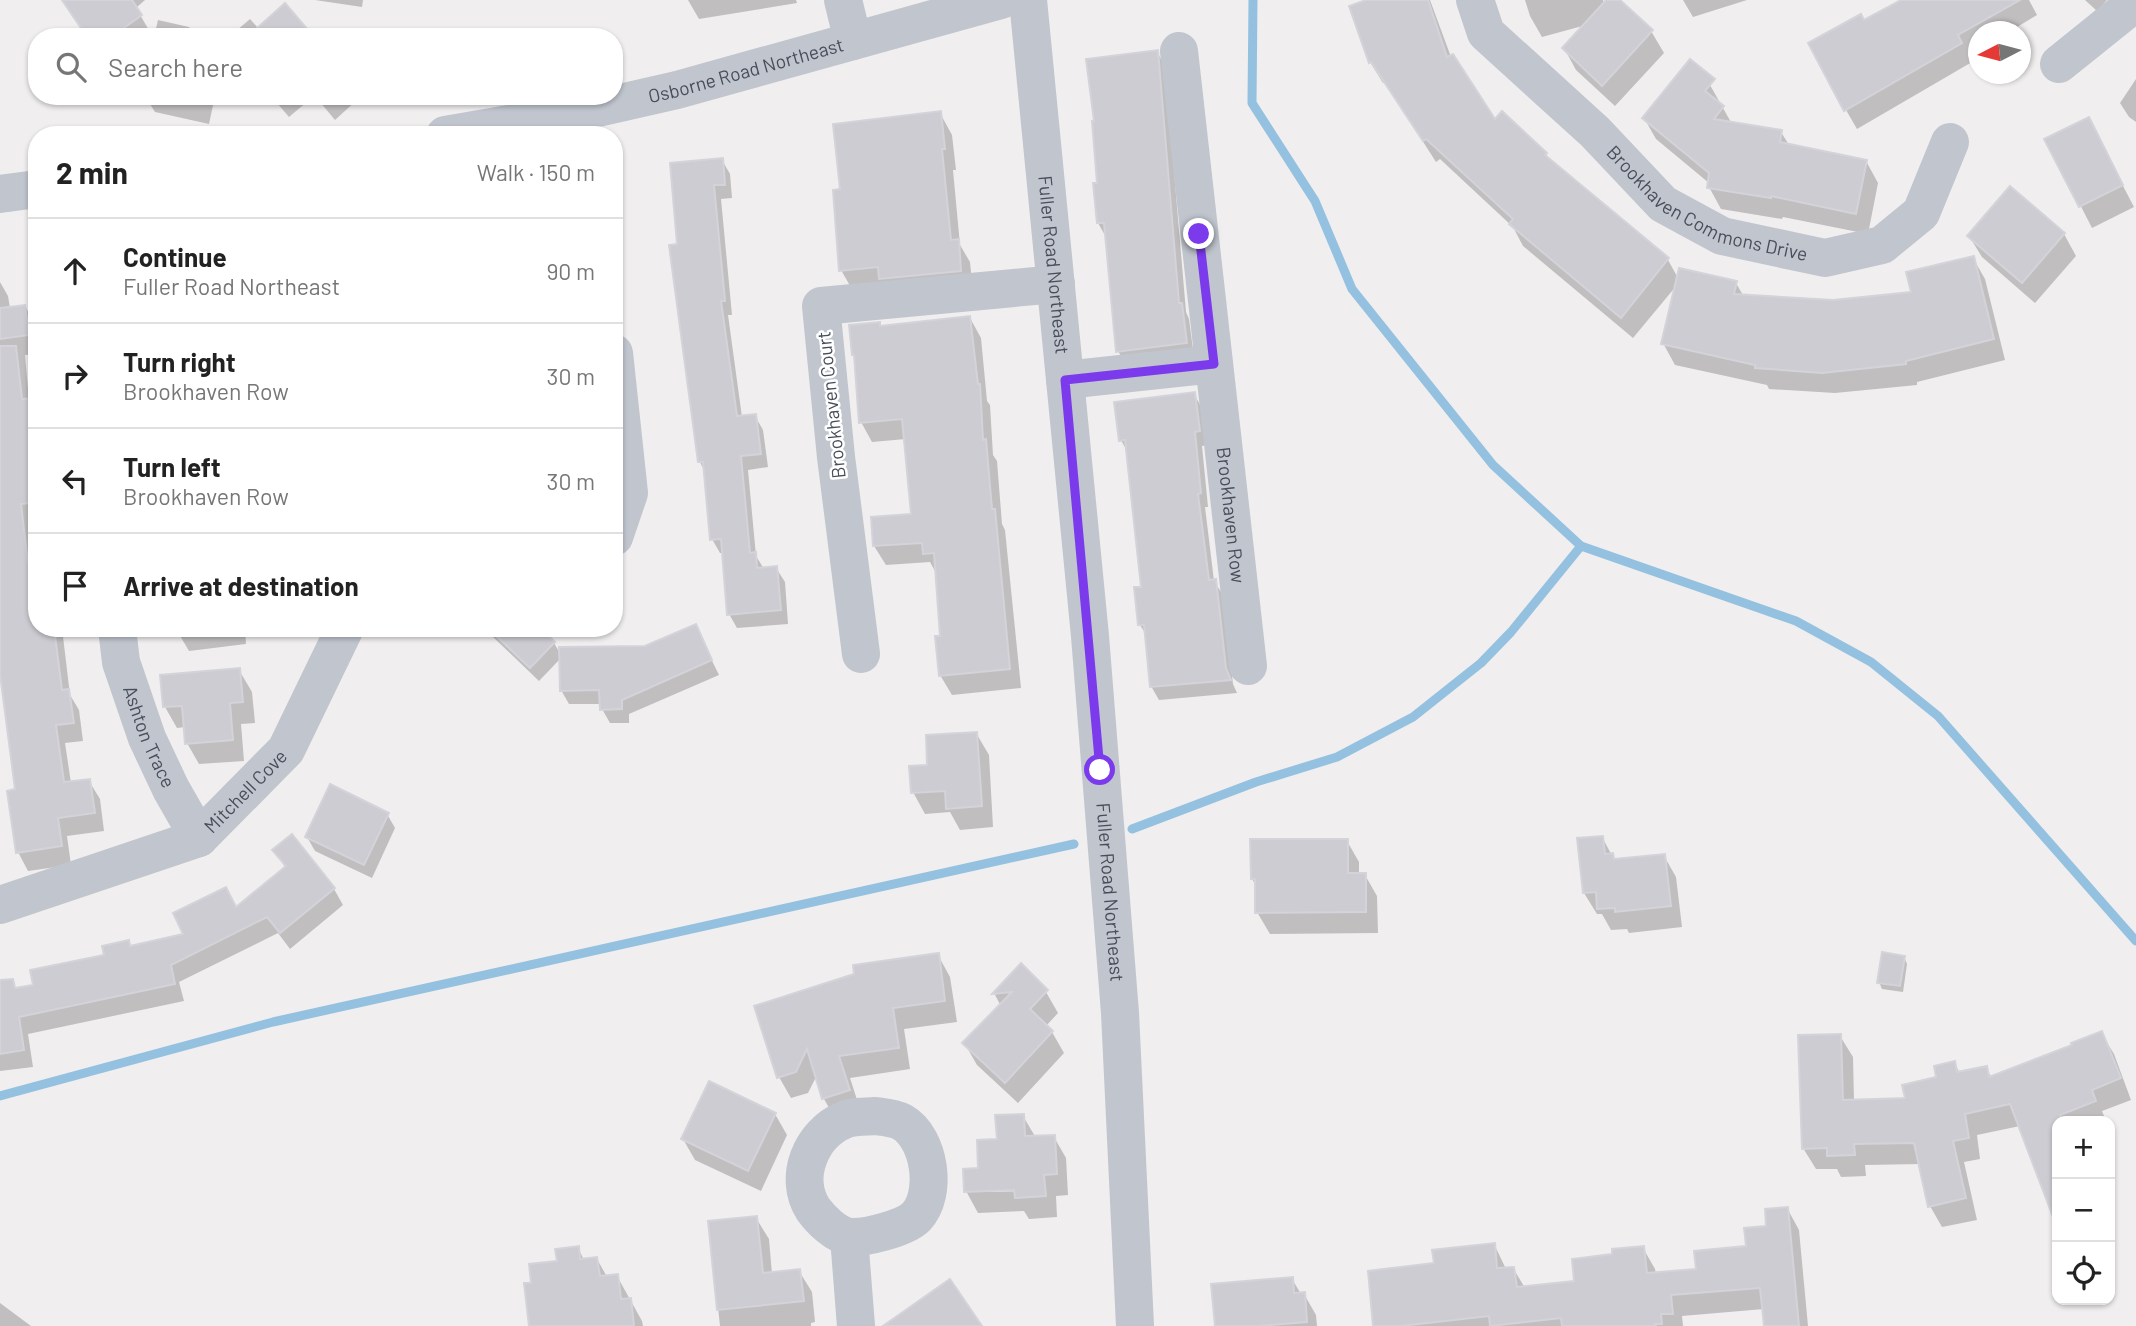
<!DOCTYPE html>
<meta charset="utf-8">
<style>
:root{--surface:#fff;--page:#f6f6f6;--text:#222;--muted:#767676;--line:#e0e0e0}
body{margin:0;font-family:Barlow,sans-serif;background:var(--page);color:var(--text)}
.controls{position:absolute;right:21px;bottom:21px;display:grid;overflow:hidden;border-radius:14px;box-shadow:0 2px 5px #0004}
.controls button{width:63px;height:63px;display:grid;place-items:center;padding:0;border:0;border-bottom:2px solid var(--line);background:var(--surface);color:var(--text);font:35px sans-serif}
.compass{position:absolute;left:1968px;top:21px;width:63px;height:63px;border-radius:50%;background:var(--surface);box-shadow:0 2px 5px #0004;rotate:264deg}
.stop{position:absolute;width:21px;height:21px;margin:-16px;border:5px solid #7c3aed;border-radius:50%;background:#fff}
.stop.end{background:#7c3aed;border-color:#fff;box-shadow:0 2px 7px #0008}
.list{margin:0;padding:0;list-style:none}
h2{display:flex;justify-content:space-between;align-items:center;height:91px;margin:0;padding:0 28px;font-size:30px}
h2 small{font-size:23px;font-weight:400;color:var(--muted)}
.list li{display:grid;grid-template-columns:46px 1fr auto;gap:21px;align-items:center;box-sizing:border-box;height:105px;padding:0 28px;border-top:2px solid var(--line)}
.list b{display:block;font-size:26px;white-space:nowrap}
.list p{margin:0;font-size:23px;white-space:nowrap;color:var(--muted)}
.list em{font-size:23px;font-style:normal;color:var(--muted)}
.icon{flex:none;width:38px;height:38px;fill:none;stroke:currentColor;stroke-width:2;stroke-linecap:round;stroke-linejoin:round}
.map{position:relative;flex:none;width:2136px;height:1326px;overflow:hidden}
.search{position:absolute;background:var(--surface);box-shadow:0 2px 5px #0004;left:28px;top:28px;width:595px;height:77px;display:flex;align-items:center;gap:18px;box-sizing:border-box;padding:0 24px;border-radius:28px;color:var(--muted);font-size:26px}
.panel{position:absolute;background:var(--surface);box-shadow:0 2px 5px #0004;left:28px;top:126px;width:595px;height:511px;border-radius:28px}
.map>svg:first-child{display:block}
.shadow{fill:#0003;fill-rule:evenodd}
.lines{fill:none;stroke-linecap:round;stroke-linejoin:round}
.stream{stroke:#94c1e0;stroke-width:9}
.building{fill:#ccccd2;stroke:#d3d3d9;stroke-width:2}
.minor{stroke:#c0c5ce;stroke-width:38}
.route{stroke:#7c3aed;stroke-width:9}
.labels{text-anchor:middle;stroke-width:5;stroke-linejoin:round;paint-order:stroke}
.street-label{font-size:19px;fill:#484e59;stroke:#fff}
</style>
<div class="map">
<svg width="2136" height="1326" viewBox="0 0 2136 1326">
<rect width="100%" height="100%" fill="#f0eeee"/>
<g class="shadow">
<path d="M 72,0 L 145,0 L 136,8 L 153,37 L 87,37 L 66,4 Z"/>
<path d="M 315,0 L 363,0 L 362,7 Z"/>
<path d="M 688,0 L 796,0 L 797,3 L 699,19 Z"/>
<path d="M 1371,0 L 1430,0 L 1451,57 L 1494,122 L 1546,154 L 1550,161 L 1668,260 L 1678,278 L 1736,283 L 1744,297 L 1833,302 L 1913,294 L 1973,258 L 1985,279 L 2005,360 L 1917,382 L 1917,385 L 1835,393 L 1769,389 L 1767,385 L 1675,365 L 1663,343 L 1677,285 L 1633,338 L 1523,246 L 1513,227 L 1440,159 L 1436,162 L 1385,82 L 1383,83 L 1370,62 Z"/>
<path d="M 1525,0 L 1603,0 L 1604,4 L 1608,0 L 1618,0 L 1651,31 L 1664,53 L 1615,106 L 1576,70 L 1564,48 L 1586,25 L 1542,37 L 1530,16 Z"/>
<path d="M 1683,0 L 1747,0 L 1693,17 Z"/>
<path d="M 1904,0 L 2029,0 L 2037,15 L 2009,32 L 1979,32 L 1979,49 L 1968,55 L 1972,62 L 1857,129 L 1846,110 L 1864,22 Z"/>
<path d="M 2085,0 L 2107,0 L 2097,11 Z"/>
<path d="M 250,19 L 259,29 L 311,37 L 229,37 Z"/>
<path d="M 158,20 L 189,27 L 195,37 L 154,37 Z"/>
<path d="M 1157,52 L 1165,66 L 1186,312 L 1189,319 L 1194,357 L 1126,365 L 1118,351 L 1106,237 L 1098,223 L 1099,184 Z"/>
<path d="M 2136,79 L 2136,122 L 2129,117 L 2120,103 Z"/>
<path d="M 1710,85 L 1732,124 L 1781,132 L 1789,145 L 1866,161 L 1878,183 L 1868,234 L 1783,217 L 1782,219 L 1721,209 L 1709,187 L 1709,183 L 1656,139 L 1644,118 Z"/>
<path d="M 145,96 L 215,96 L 209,124 L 155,112 Z"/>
<path d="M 271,96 L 314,96 L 289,117 Z"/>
<path d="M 315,96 L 357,96 L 358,99 L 335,120 Z"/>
<path d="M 940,113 L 952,135 L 956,170 L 953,170 L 960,245 L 970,262 L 973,292 L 853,291 L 841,270 L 842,190 Z"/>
<path d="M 2088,119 L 2134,207 L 2092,228 L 2047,140 Z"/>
<path d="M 722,160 L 730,174 L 732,198 L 721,199 L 732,315 L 728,315 L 742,417 L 755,416 L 763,430 L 768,467 L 748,470 L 756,556 L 764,569 L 776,568 L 785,582 L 788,624 L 737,628 L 729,614 L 724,553 L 720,553 L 712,539 L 705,472 L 700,462 L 679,245 Z"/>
<path d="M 2011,188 L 2064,234 L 2076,256 L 2035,303 L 1982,257 L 1969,236 Z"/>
<path d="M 0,282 L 8,296 L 10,308 L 25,306 L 35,325 L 37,337 L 37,354 L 25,355 L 29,400 L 37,399 L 37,521 L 31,522 L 35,564 L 37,628 L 62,628 L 70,695 L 79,710 L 83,741 L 65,743 L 71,783 L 89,781 L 100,799 L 104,831 L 67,836 L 71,865 L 28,871 L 18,852 L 17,791 L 0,661 Z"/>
<path d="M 970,318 L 981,338 L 987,401 L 990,405 L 993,455 L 997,461 L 1002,524 L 1005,530 L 1021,688 L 952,695 L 940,675 L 942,637 L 936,573 L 930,562 L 886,565 L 874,546 L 913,516 L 906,439 L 872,442 L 861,422 L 880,327 Z"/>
<path d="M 1194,394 L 1202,408 L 1207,445 L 1202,446 L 1208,507 L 1205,507 L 1214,581 L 1223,595 L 1233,684 L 1237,693 L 1159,700 L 1151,686 L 1147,636 L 1140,625 L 1143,588 L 1128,453 L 1121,440 Z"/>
<path d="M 695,626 L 719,675 L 629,714 L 629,723 L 610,723 L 602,709 L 602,704 L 569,704 L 561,690 L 561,658 L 539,681 L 493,637 L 488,628 L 538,628 L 554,643 L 561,655 L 646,648 Z"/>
<path d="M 179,628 L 245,628 L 246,644 L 189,651 L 179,634 Z"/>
<path d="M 239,670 L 252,692 L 255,723 L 241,724 L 244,761 L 199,764 L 187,743 L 185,727 L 177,728 L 165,707 Z"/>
<path d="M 976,733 L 989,755 L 993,827 L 960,830 L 950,812 L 925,814 L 913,792 L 929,767 Z"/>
<path d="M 387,814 L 395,828 L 372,878 L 315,851 L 307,837 Z"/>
<path d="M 1602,837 L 1615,861 L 1664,856 L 1676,877 L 1682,927 L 1629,933 L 1627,929 L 1611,930 L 1602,914 L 1597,914 L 1584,893 Z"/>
<path d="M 1347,841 L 1359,862 L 1359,875 L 1365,875 L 1377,896 L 1378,933 L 1270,934 L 1257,912 L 1257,887 L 1252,879 Z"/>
<path d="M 275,850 L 334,889 L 343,905 L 290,949 L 278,933 L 179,982 L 184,1001 L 28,1034 L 33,1067 L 0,1071 L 0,992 L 35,987 L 106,956 L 128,942 L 131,947 L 186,935 L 236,909 L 286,869 Z"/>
<path d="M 938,955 L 950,977 L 957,1022 L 904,1029 L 910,1069 L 850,1078 L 861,1112 L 836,1120 L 824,1099 L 817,1075 L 808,1093 L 791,1098 L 779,1077 L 757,1007 Z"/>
<path d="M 1904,957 L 1907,964 L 1903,992 L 1882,989 L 1879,982 Z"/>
<path d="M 1021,966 L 1046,992 L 1058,1013 L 1046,1026 L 1052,1032 L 1064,1053 L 1018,1103 L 977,1065 L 965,1044 L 1001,1006 L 995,995 Z"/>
<path d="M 2101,1033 L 2114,1054 L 2131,1100 L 2102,1111 L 2106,1121 L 2057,1121 L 2057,1220 L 2020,1126 L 1977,1135 L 1980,1159 L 1964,1162 L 1977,1220 L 1942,1227 L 1930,1206 L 1921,1164 L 1865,1165 L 1866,1176 L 1841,1177 L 1837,1169 L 1816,1169 L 1803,1148 L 1840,1036 L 1853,1057 L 1854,1101 L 1907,1099 L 1938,1079 L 1954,1063 L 1960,1073 L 1986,1068 L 1992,1078 L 2074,1046 Z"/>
<path d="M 775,1114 L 787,1135 L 761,1191 L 695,1160 L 683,1139 Z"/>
<path d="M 1023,1116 L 1036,1138 L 1054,1137 L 1066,1158 L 1068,1195 L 1056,1196 L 1057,1217 L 1029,1219 L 1024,1211 L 978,1213 L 966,1191 L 998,1141 ZM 1023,1187 L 1023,1191 L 990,1192 L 990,1189 Z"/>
<path d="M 1787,1208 L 1799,1230 L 1808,1326 L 1765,1326 L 1764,1309 L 1682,1316 L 1683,1326 L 1375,1326 L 1436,1265 L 1494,1244 L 1506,1269 L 1513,1268 L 1525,1288 L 1576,1282 L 1614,1256 L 1643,1248 L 1655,1269 L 1656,1274 L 1698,1271 L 1747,1247 Z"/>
<path d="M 756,1218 L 769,1239 L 772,1274 L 799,1271 L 812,1292 L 815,1322 L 811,1323 L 811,1326 L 720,1326 L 709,1223 Z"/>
<path d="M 578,1248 L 584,1260 L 597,1259 L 607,1277 L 617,1276 L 642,1321 L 643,1326 L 531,1326 L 533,1284 Z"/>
<path d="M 1292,1279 L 1301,1294 L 1304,1294 L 1316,1315 L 1317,1326 L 1216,1326 Z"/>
<path d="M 0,1303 L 31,1326 L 0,1326 Z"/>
</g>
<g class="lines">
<g class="stream">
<path d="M 1253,0 L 1252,103 L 1315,201 L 1352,289 L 1493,465 L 1581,546 L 1796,621 L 1871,662 L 1938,716 L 2136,941"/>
<path d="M 1132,829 L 1256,782 L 1337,757 L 1413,717 L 1481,663 L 1511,632 L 1581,546"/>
<path d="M 0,1096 L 273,1022 L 1074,844"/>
</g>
</g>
<g class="building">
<path d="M 62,0 L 132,0 L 142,15 L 111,37 L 87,37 Z"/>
<path d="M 1366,0 L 1428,0 L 1447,57 L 1453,54 L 1495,119 L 1502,111 L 1547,153 L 1545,155 L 1669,258 L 1621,318 L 1509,224 L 1513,219 L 1426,139 L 1423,141 L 1371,62 L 1369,63 L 1349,6 Z"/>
<path d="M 1606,0 L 1620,0 L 1653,30 L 1602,86 L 1562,48 Z"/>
<path d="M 1901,0 L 2020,0 L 1958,35 L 1962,43 L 1844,111 L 1808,43 L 1861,14 L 1864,20 Z"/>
<path d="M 285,3 L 314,37 L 247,37 Z"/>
<path d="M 1158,50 L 1179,303 L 1182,303 L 1187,343 L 1116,352 L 1104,223 L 1097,223 L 1093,183 L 1097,183 L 1092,121 L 1094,121 L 1086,59 Z"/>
<path d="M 1690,59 L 1715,79 L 1705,91 L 1724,106 L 1714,119 L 1782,130 L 1780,142 L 1867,160 L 1856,214 L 1771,196 L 1771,198 L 1707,188 L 1709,173 L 1642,118 Z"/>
<path d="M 941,111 L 945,149 L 942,149 L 951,240 L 959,239 L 961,271 L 879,279 L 878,267 L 839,271 L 833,190 L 840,189 L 833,124 Z"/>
<path d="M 2089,117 L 2123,185 L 2079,207 L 2044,139 Z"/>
<path d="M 723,158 L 725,185 L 714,185 L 725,301 L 721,301 L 737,416 L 756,414 L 761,454 L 741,456 L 750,553 L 756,552 L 757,568 L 777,566 L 781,610 L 727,615 L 721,539 L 710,540 L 703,462 L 698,462 L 669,245 L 677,244 L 670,163 Z"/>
<path d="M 2010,186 L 2065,233 L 2022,283 L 1967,236 Z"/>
<path d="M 1974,256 L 1994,339 L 1906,361 L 1906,364 L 1822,373 L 1755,368 L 1755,365 L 1661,344 L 1679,268 L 1737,281 L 1734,294 L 1833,300 L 1911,292 L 1906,272 Z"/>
<path d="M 25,305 L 29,335 L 0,339 L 0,308 Z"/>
<path d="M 970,316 L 978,384 L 980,384 L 983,440 L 986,439 L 992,509 L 995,509 L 1010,669 L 939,676 L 935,636 L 940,636 L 934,553 L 923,554 L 922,543 L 873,546 L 871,517 L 911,514 L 902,419 L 859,423 L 854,355 L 852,355 L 849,325 L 880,322 L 880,326 Z"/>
<path d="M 0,346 L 16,346 L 22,399 L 37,398 L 37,502 L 21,504 L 28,563 L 37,562 L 37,628 L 54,628 L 62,690 L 69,689 L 74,723 L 56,725 L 64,782 L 90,779 L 95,813 L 58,818 L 62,846 L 16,853 L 7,791 L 15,789 L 0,674 Z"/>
<path d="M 1195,392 L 1200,431 L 1195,432 L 1201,493 L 1198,494 L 1209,580 L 1216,579 L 1226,668 L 1231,680 L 1150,687 L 1144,625 L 1138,625 L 1134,587 L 1141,587 L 1125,440 L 1119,441 L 1114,402 Z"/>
<path d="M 696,624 L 712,660 L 622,700 L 622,709 L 600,710 L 599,690 L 560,691 L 559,647 L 645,646 Z"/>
<path d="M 488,628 L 541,628 L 555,642 L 530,668 Z"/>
<path d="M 240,668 L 243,702 L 230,703 L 233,740 L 185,744 L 182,706 L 163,707 L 160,675 Z"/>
<path d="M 977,732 L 982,806 L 946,809 L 945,791 L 911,793 L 909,766 L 927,765 L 926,735 Z"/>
<path d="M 330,784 L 389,813 L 364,865 L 305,837 Z"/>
<path d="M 292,834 L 335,888 L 280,933 L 267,917 L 171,965 L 175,984 L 19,1017 L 24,1050 L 0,1054 L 0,980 L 13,979 L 15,988 L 33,985 L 30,970 L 104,955 L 102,946 L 129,940 L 130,946 L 183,934 L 173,913 L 226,887 L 236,907 L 286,866 L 272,850 Z"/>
<path d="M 1603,836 L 1605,854 L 1613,853 L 1614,859 L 1665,854 L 1671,906 L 1615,912 L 1615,908 L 1597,909 L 1596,892 L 1583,893 L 1577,838 Z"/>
<path d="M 1250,839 L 1348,839 L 1348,873 L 1366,873 L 1366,912 L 1255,913 L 1255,879 L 1251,879 Z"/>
<path d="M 1882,952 L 1905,956 L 1900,986 L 1877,983 Z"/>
<path d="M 939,953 L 945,1001 L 893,1008 L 899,1048 L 839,1056 L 850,1090 L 822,1099 L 807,1049 L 796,1072 L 777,1078 L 754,1006 L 854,974 L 853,965 Z"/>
<path d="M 1021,963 L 1048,990 L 1030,1009 L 1053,1031 L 1005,1083 L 962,1043 L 1012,992 L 992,994 Z"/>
<path d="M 2102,1031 L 2121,1078 L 2092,1090 L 2096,1101 L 2060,1115 L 2063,1121 L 2057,1121 L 2057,1221 L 2055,1222 L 2010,1104 L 1965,1114 L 1969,1138 L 1953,1141 L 1966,1198 L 1928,1207 L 1914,1143 L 1854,1144 L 1855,1155 L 1827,1156 L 1827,1148 L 1802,1149 L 1798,1035 L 1841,1034 L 1843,1100 L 1905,1098 L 1902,1085 L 1936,1077 L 1934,1066 L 1955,1061 L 1957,1072 L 1987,1066 L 1989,1077 L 2072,1045 L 2071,1043 Z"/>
<path d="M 709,1081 L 776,1113 L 748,1171 L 681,1139 Z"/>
<path d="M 1024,1114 L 1025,1136 L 1055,1135 L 1057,1174 L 1044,1175 L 1046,1196 L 1015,1198 L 1014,1190 L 964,1192 L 963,1169 L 978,1168 L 977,1140 L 997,1139 L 995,1115 Z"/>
<path d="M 1788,1207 L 1799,1326 L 1764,1326 L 1760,1288 L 1671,1295 L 1673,1314 L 1661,1314 L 1662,1324 L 1655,1324 L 1656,1326 L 1562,1326 L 1561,1318 L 1490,1326 L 1489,1316 L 1401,1326 L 1373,1326 L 1368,1271 L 1434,1263 L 1432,1250 L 1495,1243 L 1497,1268 L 1514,1267 L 1517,1287 L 1574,1281 L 1572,1259 L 1612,1254 L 1612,1249 L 1644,1246 L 1647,1273 L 1696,1269 L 1694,1251 L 1746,1246 L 1744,1228 L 1766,1226 L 1765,1209 Z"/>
<path d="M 757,1216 L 763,1273 L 800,1269 L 804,1301 L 717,1310 L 708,1221 Z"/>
<path d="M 579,1246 L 580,1259 L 597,1257 L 600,1276 L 618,1274 L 621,1299 L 631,1298 L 634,1326 L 529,1326 L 524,1283 L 531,1283 L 529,1264 L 557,1261 L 555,1249 Z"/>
<path d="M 1293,1277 L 1294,1293 L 1305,1292 L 1307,1322 L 1258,1326 L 1215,1326 L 1211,1284 Z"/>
<path d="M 950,1279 L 982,1326 L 883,1326 Z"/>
</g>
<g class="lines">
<g class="minor">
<path d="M 843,0 L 853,41"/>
<path id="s1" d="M 1028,0 L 1090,636 L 1120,1013 L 1135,1326"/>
<path id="s2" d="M 1475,0 L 1486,33 L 1595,132 L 1663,204 L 1722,236 L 1825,258 L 1882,245 L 1921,213 L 1950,142"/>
<path id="s3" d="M 1179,51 L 1248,666"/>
<path d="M 2059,64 L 2136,2"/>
<path id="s4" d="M 445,135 L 589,110 L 677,90 L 1001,0"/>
<path d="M 0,194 L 37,189"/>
<path d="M 614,353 L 629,493 L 614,537"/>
<path d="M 1065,380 L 1214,364"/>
<path id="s5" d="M 117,628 L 121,662 L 147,738 L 171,789 L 199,838"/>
<path d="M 861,654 L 836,457 L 821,306 L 1056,284"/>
<path id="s6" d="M 0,905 L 199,838 L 286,750 L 345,628"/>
<path d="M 876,1116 C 884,1117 895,1118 902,1122 C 930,1138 938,1194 916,1217 C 905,1228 866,1238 850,1237 C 836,1235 821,1220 813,1209 C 793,1177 811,1134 844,1120 C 853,1116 866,1117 876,1116 Z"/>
<path d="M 849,1237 L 856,1326"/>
</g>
</g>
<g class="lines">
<path class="route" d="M 1100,770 L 1065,380 L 1214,364 L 1199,234"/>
</g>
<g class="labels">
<g class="street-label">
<text dy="7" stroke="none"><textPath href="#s4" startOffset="308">Osborne Road Northeast</textPath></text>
<text dy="7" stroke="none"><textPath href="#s2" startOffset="320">Brookhaven Commons Drive</textPath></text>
<text dy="7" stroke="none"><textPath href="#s1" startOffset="266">Fuller Road Northeast</textPath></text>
<text transform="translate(831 405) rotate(-96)" y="7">Brookhaven Court</text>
<text dy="7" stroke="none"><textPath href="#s3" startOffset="467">Brookhaven Row</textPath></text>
<text dy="7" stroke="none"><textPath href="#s5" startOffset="114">Ashton Trace</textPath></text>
<text dy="7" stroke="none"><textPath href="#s6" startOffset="276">Mitchell Cove</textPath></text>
<text dy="7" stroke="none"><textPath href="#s1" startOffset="896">Fuller Road Northeast</textPath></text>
</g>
</g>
</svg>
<div class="controls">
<button>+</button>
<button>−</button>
<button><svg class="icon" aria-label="locate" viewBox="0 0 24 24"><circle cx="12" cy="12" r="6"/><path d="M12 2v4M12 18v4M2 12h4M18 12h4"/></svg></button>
</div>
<svg class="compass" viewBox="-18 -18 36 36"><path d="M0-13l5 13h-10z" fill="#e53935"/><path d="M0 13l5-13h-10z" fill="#767676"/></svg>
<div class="stop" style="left:1100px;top:770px"></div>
<div class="stop end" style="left:1199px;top:234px"></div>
<div class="search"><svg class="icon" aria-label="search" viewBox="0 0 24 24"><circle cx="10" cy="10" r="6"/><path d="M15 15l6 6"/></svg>Search here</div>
<section class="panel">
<h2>2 min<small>Walk · 150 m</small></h2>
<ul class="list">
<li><svg class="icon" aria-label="ahead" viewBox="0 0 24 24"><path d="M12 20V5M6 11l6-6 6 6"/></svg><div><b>Continue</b><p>Fuller Road Northeast</p></div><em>90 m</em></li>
<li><svg class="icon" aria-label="right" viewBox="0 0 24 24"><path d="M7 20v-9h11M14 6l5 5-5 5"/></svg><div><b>Turn right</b><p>Brookhaven Row</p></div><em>30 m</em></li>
<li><svg class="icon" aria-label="left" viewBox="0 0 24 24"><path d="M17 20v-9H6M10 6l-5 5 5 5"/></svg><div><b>Turn left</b><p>Brookhaven Row</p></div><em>30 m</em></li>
<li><svg class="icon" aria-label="arrive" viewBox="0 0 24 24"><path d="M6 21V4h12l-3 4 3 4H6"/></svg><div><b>Arrive at destination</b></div></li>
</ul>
</section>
</div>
